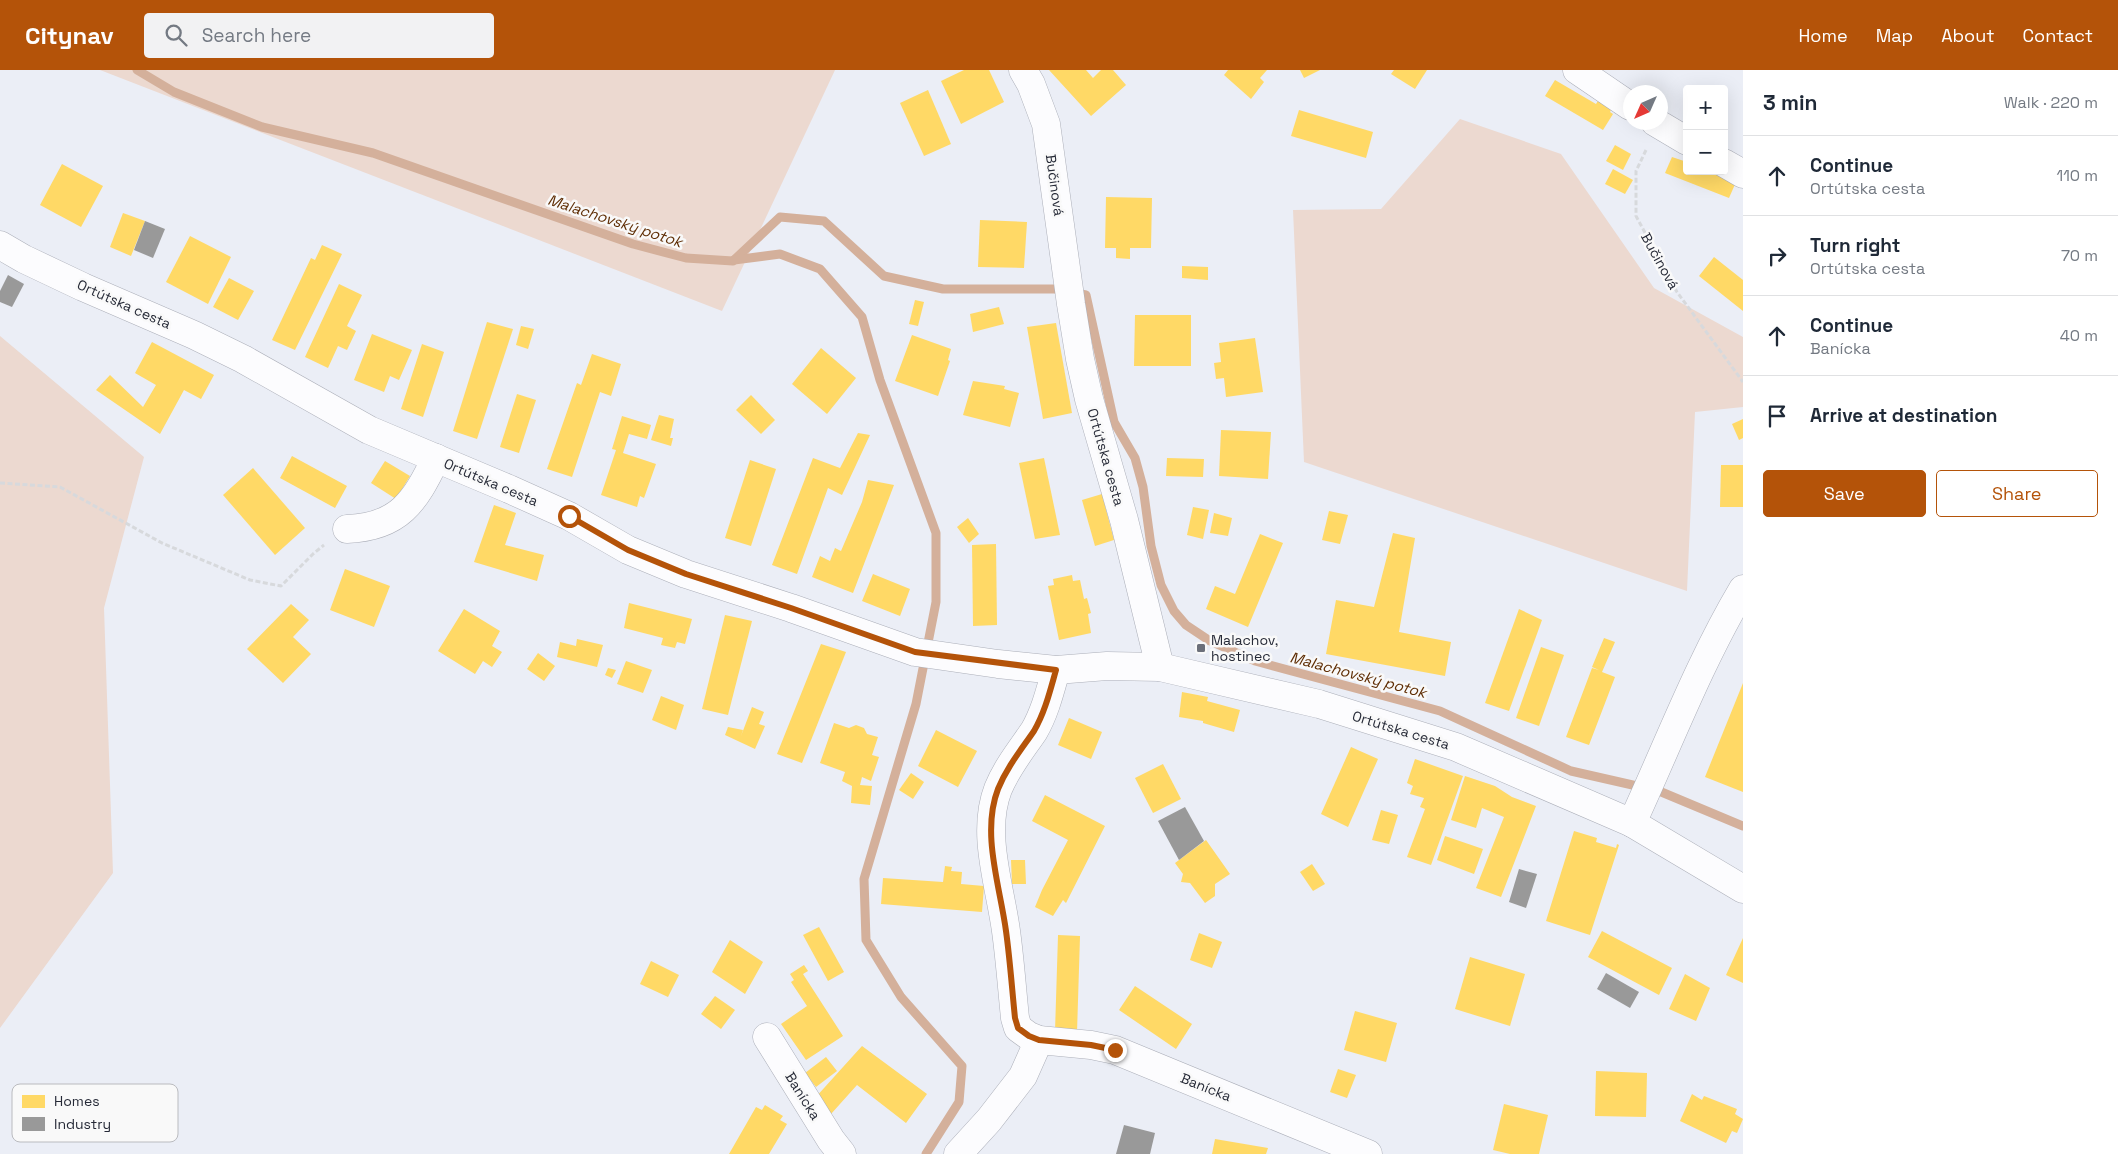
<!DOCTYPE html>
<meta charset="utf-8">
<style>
:root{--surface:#fff;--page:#f2f2f3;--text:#1f2937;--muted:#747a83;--line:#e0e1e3;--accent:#b45309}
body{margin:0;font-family:"Space Grotesk",sans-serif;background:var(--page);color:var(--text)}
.controls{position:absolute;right:15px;top:15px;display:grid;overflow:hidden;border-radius:5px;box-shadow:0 5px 20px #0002}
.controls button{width:45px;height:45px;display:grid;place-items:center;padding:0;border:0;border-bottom:1px solid var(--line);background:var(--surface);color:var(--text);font:25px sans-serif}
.compass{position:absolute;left:1623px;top:15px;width:45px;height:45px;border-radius:50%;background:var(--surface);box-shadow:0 5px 20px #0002;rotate:225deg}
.stop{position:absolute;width:15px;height:15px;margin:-11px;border:4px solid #b45309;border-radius:50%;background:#fff}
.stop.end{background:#b45309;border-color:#fff;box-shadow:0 1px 5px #0008}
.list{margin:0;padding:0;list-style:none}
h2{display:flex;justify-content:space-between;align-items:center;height:65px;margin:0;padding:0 20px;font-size:21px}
h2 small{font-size:16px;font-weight:400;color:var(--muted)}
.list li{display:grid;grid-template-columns:32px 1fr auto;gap:15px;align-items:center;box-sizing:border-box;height:80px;padding:0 20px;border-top:1px solid var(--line)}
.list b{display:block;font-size:19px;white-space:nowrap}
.list p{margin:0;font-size:16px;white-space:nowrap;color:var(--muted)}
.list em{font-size:16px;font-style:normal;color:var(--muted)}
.actions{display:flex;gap:10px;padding:15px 20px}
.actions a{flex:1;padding:11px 0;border:1px solid var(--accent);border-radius:5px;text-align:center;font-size:18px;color:var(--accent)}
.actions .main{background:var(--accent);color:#fff}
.icon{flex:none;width:28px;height:28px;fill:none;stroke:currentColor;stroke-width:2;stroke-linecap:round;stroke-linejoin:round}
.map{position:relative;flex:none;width:1743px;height:1084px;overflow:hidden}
header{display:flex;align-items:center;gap:30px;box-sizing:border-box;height:70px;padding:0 25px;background:var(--accent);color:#fff}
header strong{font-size:24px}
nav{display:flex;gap:28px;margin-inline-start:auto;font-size:18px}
.search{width:350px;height:45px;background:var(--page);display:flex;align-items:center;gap:12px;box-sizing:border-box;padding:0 18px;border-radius:5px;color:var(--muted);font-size:19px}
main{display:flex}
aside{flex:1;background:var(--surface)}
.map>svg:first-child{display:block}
.green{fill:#ecd9d0}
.homes{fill:#ffd966}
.industry{fill:#999}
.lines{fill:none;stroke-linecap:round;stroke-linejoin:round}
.stream{stroke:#d4b09b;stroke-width:9}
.minor-casing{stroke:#acafb9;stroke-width:29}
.path{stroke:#d7d9dc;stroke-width:3;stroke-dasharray:5 2.5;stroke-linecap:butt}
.minor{stroke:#fcfcfe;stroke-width:28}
.route{stroke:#b45309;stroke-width:6}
.poi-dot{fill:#6b6f7a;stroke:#f9f9f9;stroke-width:2}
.labels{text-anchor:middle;stroke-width:5;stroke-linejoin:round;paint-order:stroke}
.street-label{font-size:14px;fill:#262a37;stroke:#f9f9f9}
.poi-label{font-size:14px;fill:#262a37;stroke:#f9f9f9;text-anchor:start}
.water-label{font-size:15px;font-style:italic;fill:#5f2e05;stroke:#f9f9f9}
.key{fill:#f9f9f9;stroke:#babbbf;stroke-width:1}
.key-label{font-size:14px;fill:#262a37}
</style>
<header>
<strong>Citynav</strong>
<div class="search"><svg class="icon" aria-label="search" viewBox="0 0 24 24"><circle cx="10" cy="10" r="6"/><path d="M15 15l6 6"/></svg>Search here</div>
<nav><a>Home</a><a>Map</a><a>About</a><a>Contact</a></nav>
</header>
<main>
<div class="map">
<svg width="1743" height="1084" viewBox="0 0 1743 1084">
<rect width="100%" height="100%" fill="#ebeef6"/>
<g class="green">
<path d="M 100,0 L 835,0 L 722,241 Z"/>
<path d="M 1460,49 L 1561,84 L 1654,218 L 1743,267 L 1743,337 L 1695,342 L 1687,521 L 1304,392 L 1293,140 L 1381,139 Z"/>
<path d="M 0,266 L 144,387 L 104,538 L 113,803 L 0,958 Z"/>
</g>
<g class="homes">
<path d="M 964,0 L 989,0 L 1004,32 L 961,54 L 941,11 Z"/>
<path d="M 1049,0 L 1086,0 L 1093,8 L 1101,0 L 1113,0 L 1126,15 L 1091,46 Z"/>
<path d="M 1228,0 L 1267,0 L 1260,8 L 1264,12 L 1251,29 L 1224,5 Z"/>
<path d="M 1300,0 L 1320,0 L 1304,8 Z"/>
<path d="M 1394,0 L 1427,0 L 1415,19 L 1391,4 Z"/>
<path d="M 1555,10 L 1596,34 L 1603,23 L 1615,31 L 1610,42 L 1613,44 L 1603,60 L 1545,26 Z"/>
<path d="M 928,20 L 951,74 L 924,86 L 900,33 Z"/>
<path d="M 1299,40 L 1373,62 L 1366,88 L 1291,66 Z"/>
<path d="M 1615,75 L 1631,84 L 1623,100 L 1606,91 Z"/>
<path d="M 1672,87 L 1687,92 L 1687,101 L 1709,101 L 1736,112 L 1729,128 L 1665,103 Z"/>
<path d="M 62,94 L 103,116 L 81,157 L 40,135 Z"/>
<path d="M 1613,99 L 1633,110 L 1625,124 L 1605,114 Z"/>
<path d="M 1106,127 L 1152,128 L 1151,178 L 1130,178 L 1130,189 L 1116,188 L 1116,178 L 1105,178 Z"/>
<path d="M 123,143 L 145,151 L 131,186 L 110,177 Z"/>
<path d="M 980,150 L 1027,152 L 1024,198 L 978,197 Z"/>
<path d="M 190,166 L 231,187 L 208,234 L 166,212 Z"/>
<path d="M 322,175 L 342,184 L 295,280 L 272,270 L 311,188 L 315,190 Z"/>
<path d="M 1714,187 L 1743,210 L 1743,241 L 1699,206 Z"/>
<path d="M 1182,196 L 1208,197 L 1208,210 L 1182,208 Z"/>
<path d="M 229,208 L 254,221 L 238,250 L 213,237 Z"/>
<path d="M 339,214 L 362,225 L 347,256 L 356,261 L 347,280 L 338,276 L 328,298 L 305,287 Z"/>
<path d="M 915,230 L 924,232 L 918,256 L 909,254 Z"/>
<path d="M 999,237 L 1004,254 L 973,262 L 970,244 Z"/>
<path d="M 1135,245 L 1191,245 L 1191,296 L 1134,296 Z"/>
<path d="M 487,252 L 513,259 L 477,369 L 453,361 Z"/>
<path d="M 1056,253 L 1072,343 L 1043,349 L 1027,257 Z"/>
<path d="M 521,256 L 534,259 L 528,279 L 516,275 Z"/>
<path d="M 372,264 L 412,280 L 399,310 L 390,306 L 384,322 L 354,310 Z"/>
<path d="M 912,265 L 951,279 L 948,290 L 950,291 L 938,326 L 895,311 Z"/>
<path d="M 1255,268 L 1263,322 L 1226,327 L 1224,308 L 1216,309 L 1214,293 L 1221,292 L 1219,273 Z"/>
<path d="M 152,272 L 214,305 L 201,329 L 184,320 L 160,364 L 96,320 L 110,305 L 143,337 L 156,315 L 135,303 Z"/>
<path d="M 422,274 L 444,282 L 423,347 L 401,339 Z"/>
<path d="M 821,278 L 856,308 L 827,344 L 792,314 Z"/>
<path d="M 592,284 L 621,294 L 611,326 L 600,322 L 572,407 L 547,399 L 577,313 L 581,315 Z"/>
<path d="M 973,311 L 1005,316 L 1004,319 L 1019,323 L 1010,357 L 963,345 Z"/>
<path d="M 517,324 L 536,330 L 519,383 L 500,377 Z"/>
<path d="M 751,325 L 775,350 L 761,364 L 736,340 Z"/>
<path d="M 659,345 L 674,349 L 670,368 L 673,368 L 671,376 L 651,370 Z"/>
<path d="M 622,346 L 651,355 L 647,369 L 629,364 L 623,383 L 656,394 L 644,428 L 640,426 L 637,437 L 601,425 L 616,380 L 612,379 Z"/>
<path d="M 1743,349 L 1743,368 L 1739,370 L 1732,354 Z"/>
<path d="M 1221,360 L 1271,362 L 1268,409 L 1219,406 Z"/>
<path d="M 858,363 L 870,365 L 842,425 L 828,418 L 797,504 L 772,495 L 813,388 L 840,398 Z"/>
<path d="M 292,386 L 347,416 L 335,438 L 280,408 Z"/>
<path d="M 1044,388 L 1060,465 L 1035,469 L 1019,393 Z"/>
<path d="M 1167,388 L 1204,389 L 1203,407 L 1166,406 Z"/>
<path d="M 750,390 L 776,399 L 751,476 L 725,468 Z"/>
<path d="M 385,391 L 410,406 L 396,429 L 371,413 Z"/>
<path d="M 1721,395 L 1743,395 L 1743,437 L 1720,437 Z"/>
<path d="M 253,398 L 305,458 L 275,485 L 223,425 Z"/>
<path d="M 868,410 L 894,415 L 853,523 L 812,507 L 820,486 L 830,491 L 835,478 L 841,481 L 862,432 Z"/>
<path d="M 1102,424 L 1114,470 L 1095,476 L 1082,430 Z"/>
<path d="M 494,435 L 516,443 L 505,475 L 544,485 L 537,511 L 474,492 Z"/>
<path d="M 1193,437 L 1209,440 L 1203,469 L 1187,465 Z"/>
<path d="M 1329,441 L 1348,445 L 1340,474 L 1322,470 Z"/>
<path d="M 1214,443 L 1232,448 L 1228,466 L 1210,463 Z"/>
<path d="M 968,448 L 979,464 L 969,473 L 957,457 Z"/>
<path d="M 1393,463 L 1415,468 L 1399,562 L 1451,572 L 1445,606 L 1326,584 L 1336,530 L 1374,537 Z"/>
<path d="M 1260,464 L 1283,473 L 1248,557 L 1206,539 L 1215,516 L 1235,524 Z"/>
<path d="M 996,474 L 997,555 L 973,556 L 972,475 Z"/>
<path d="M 345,499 L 390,516 L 374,557 L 330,540 Z"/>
<path d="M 873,504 L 910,519 L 900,546 L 862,531 Z"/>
<path d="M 1072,505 L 1073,511 L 1080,510 L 1084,529 L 1087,528 L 1091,543 L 1088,544 L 1091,563 L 1059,570 L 1048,516 L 1054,515 L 1053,509 Z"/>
<path d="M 629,533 L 692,549 L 685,574 L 677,572 L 675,578 L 661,575 L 663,568 L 624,558 Z"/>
<path d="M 291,534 L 309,550 L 293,567 L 311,584 L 283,613 L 247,579 Z"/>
<path d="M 464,539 L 500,561 L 492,576 L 502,582 L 492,597 L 483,591 L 475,604 L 438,581 Z"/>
<path d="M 1519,539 L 1542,550 L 1509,641 L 1485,633 Z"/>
<path d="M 725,545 L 752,551 L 728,645 L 702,639 Z"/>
<path d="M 1604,568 L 1615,572 L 1602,602 L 1615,607 L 1589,675 L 1566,667 L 1592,598 L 1599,600 L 1592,597 Z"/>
<path d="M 577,569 L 603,575 L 597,597 L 557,587 L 560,572 L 576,576 Z"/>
<path d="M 821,574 L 846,582 L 802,693 L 777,684 Z"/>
<path d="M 1541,577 L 1564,585 L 1539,656 L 1516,648 Z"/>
<path d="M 538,583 L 555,596 L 544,611 L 527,599 Z"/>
<path d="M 626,591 L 652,600 L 643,623 L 617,614 Z"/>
<path d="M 608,598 L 616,600 L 612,608 L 605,605 Z"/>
<path d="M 1743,613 L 1743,722 L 1705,707 Z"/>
<path d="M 1182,622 L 1208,627 L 1207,631 L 1240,640 L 1234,662 L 1203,653 L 1203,651 L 1179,647 Z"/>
<path d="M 661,626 L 684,635 L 676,660 L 652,650 Z"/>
<path d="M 752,637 L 764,642 L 759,654 L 765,656 L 755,679 L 725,665 L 728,657 L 743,660 L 741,666 Z"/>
<path d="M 1069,648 L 1102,662 L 1091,689 L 1058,675 Z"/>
<path d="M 834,653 L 849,658 L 856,655 L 864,658 L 867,664 L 878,667 L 872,685 L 879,687 L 871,711 L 862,707 L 860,715 L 872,716 L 870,735 L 851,733 L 852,716 L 842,711 L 845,702 L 820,693 Z"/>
<path d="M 936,660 L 977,681 L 958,717 L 918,696 Z"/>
<path d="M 1351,677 L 1378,689 L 1348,757 L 1321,744 Z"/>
<path d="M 1415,689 L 1463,706 L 1431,795 L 1407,787 L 1425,739 L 1420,737 L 1424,728 L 1410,724 L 1413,716 L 1407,713 Z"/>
<path d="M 1163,694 L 1181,729 L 1153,743 L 1135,708 Z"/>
<path d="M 911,703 L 924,712 L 913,729 L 899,720 Z"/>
<path d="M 1465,706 L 1495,716 L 1512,727 L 1536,736 L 1501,827 L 1476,818 L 1504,747 L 1482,738 L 1476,758 L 1451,750 Z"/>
<path d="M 1045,725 L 1105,756 L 1066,833 L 1063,830 L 1053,846 L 1035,837 L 1042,820 L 1068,770 L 1032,751 Z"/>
<path d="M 1381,740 L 1398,745 L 1389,774 L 1372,770 Z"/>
<path d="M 1574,761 L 1597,768 L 1596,772 L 1616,778 L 1617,774 L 1619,775 L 1590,865 L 1546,851 Z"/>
<path d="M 1445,766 L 1483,779 L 1474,804 L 1437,790 Z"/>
<path d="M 1206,770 L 1230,804 L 1215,814 L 1215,826 L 1205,833 L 1190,813 L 1181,812 L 1183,804 L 1175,793 Z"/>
<path d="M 1011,790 L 1025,790 L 1026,814 L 1012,814 Z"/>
<path d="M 1312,794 L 1325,814 L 1313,821 L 1300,802 Z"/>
<path d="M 945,796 L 952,797 L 951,801 L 962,802 L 961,814 L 984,816 L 982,842 L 881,834 L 883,808 L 943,812 Z"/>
<path d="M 819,857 L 844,902 L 828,911 L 803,865 Z"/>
<path d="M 1602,861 L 1672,898 L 1659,925 L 1588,887 Z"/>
<path d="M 1199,863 L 1222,872 L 1212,898 L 1190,890 Z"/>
<path d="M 1058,865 L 1080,866 L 1077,962 L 1055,961 Z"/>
<path d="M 1743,868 L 1743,913 L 1726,905 Z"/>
<path d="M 730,870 L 763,892 L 745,924 L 712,902 Z"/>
<path d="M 1470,887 L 1525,904 L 1510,956 L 1455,939 Z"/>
<path d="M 651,891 L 679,905 L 668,927 L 640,914 Z"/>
<path d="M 804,895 L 808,901 L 803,904 L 843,966 L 806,990 L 781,954 L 807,936 L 791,912 L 794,910 L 790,904 Z"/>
<path d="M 1685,904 L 1710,918 L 1696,951 L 1669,939 Z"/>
<path d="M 1135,916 L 1192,954 L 1176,979 L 1119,940 Z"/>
<path d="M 715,926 L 735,940 L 721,959 L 701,944 Z"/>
<path d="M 1355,941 L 1397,953 L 1386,992 L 1344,980 Z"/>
<path d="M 862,976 L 927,1024 L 906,1053 L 857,1015 L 831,1044 L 815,1028 Z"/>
<path d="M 826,987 L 837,1001 L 816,1017 L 805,1003 Z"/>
<path d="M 1338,999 L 1356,1005 L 1347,1028 L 1330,1022 Z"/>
<path d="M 1596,1001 L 1647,1003 L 1646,1047 L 1595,1046 Z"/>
<path d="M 1692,1024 L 1702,1030 L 1704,1026 L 1737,1039 L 1735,1044 L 1743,1049 L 1737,1063 L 1732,1061 L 1726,1073 L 1680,1051 Z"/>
<path d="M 1504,1034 L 1548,1045 L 1539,1084 L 1510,1084 L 1493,1080 Z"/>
<path d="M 765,1035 L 783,1046 L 780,1050 L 787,1054 L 769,1084 L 729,1084 L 756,1037 L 762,1040 Z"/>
<path d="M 1215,1069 L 1268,1078 L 1266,1084 L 1212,1084 Z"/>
</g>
<g class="industry">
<path d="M 145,151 L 165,159 L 153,188 L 134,180 Z"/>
<path d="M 8,205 L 24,214 L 12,237 L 0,232 L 0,221 Z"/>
<path d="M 1185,737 L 1204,771 L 1179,790 L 1158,751 Z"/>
<path d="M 1519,799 L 1537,804 L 1526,838 L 1509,832 Z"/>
<path d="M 1606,903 L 1639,922 L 1630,938 L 1597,919 Z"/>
<path d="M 1124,1055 L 1155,1063 L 1150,1084 L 1116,1084 Z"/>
</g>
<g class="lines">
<g class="stream">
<path d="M 137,0 L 174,22 L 262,57 L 373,83 L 633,174 L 686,188 L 733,191 L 780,147 L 824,151 L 884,206 L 943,219 L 1055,219 L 1086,225 L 1114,352 L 1135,388 L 1143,417 L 1151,476 L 1161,515 L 1174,541 L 1186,555 L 1210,571 L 1255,591 L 1440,641 L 1571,701 L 1659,721 L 1743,756"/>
<path d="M 734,190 L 780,184 L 820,199 L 862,247 L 880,310 L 936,463 L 936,532 L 916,634 L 864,809 L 866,870 L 901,927 L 962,996 L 959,1032 L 926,1084"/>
</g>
<g class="minor-casing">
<g id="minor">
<path d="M 1023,0 L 1031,14 L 1046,54 L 1071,234 L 1080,289 L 1089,329 L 1124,450 L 1160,597"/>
<path d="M 1577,0 L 1630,36"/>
<path d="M 1655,52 L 1687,71"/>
<path d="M 1724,93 L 1743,104"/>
<path d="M 0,175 L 24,189 L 83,217 L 194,265 L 243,289 L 369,360 L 509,419 L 569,446 L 628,480 L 686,504 L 791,538 L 915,582 L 998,594 L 1056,600 L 1107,596 L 1160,597 L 1319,634 L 1456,677 L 1632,753 L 1743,819"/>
<path d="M 347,459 C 399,457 415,432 436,388"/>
<path d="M 1056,600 C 1050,621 1045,642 1034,661 C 1021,680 1007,697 998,719 C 981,763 1000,816 1006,861 C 1010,890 1012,919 1015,948 L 1018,958 L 1029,966 L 1039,970 L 1091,975 L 1115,980 L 1368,1084"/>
<path d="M 1632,753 C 1668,675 1699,593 1743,519"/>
<path d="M 767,967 L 831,1070 L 842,1084"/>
<path d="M 958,1084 L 989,1050 L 1023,1006 L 1039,970"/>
</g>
</g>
<g class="path">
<path d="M 1646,80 L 1636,101 L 1636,146 L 1677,222 L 1743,312"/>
<path d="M 0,413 L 60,417 L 162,473 L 250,510 L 281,516 L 313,484 L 324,475"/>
</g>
<use href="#minor" class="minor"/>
</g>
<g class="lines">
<path class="route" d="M 569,446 L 628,480 L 686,504 L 791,538 L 915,582 L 1056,600 C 1050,621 1045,642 1034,661 C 1021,680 1007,697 998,719 C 981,763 1000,816 1006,861 C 1010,890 1012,919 1015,948 L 1018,958 L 1029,966 L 1039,970 L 1091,975 L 1115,980"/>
</g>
<rect class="poi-dot" x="1196" y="573" width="10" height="10" rx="2.5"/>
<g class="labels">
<g class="street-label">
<text transform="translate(1055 115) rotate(82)" y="5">Bučinová</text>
<text transform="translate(1660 191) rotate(61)" y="5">Bučinová</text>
<text transform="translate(124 234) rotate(24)" y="5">Ortútska cesta</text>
<text transform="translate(1106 387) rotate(74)" y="5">Ortútska cesta</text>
<text transform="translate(491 412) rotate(23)" y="5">Ortútska cesta</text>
<text transform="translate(1401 660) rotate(17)" y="5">Ortútska cesta</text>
<text transform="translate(1206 1017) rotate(22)" y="5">Banícka</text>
<text transform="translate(803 1026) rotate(58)" y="5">Banícka</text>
</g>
<g class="poi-label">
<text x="1211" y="575">Malachov,<tspan x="1211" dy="16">hostinec</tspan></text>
</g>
<g class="water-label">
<text transform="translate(615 151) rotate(18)" y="5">Malachovský potok</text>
<text transform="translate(1358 605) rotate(15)" y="5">Malachovský potok</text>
</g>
</g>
<rect x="12" y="1014" width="166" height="58" rx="8" class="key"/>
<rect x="22" y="1025" width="23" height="13" fill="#ffd966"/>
<rect x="22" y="1047" width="23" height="14" fill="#999"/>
<g class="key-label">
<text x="54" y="1036">Homes</text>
<text x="54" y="1059">Industry</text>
</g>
</svg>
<div class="controls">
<button>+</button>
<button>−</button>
</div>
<svg class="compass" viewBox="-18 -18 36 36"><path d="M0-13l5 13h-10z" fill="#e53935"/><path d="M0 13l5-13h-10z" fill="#747a83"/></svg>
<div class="stop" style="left:569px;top:446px"></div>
<div class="stop end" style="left:1115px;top:980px"></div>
</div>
<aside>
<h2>3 min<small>Walk · 220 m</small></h2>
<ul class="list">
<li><svg class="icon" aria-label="ahead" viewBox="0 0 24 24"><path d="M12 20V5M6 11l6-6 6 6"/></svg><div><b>Continue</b><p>Ortútska cesta</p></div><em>110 m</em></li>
<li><svg class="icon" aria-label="right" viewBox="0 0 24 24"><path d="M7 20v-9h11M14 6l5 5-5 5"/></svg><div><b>Turn right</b><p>Ortútska cesta</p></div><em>70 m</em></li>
<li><svg class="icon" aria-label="ahead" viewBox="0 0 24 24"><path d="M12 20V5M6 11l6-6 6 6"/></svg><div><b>Continue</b><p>Banícka</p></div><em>40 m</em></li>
<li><svg class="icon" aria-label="arrive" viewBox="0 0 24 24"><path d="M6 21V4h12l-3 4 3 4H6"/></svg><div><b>Arrive at destination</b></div></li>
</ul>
<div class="actions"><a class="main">Save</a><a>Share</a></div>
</aside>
</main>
